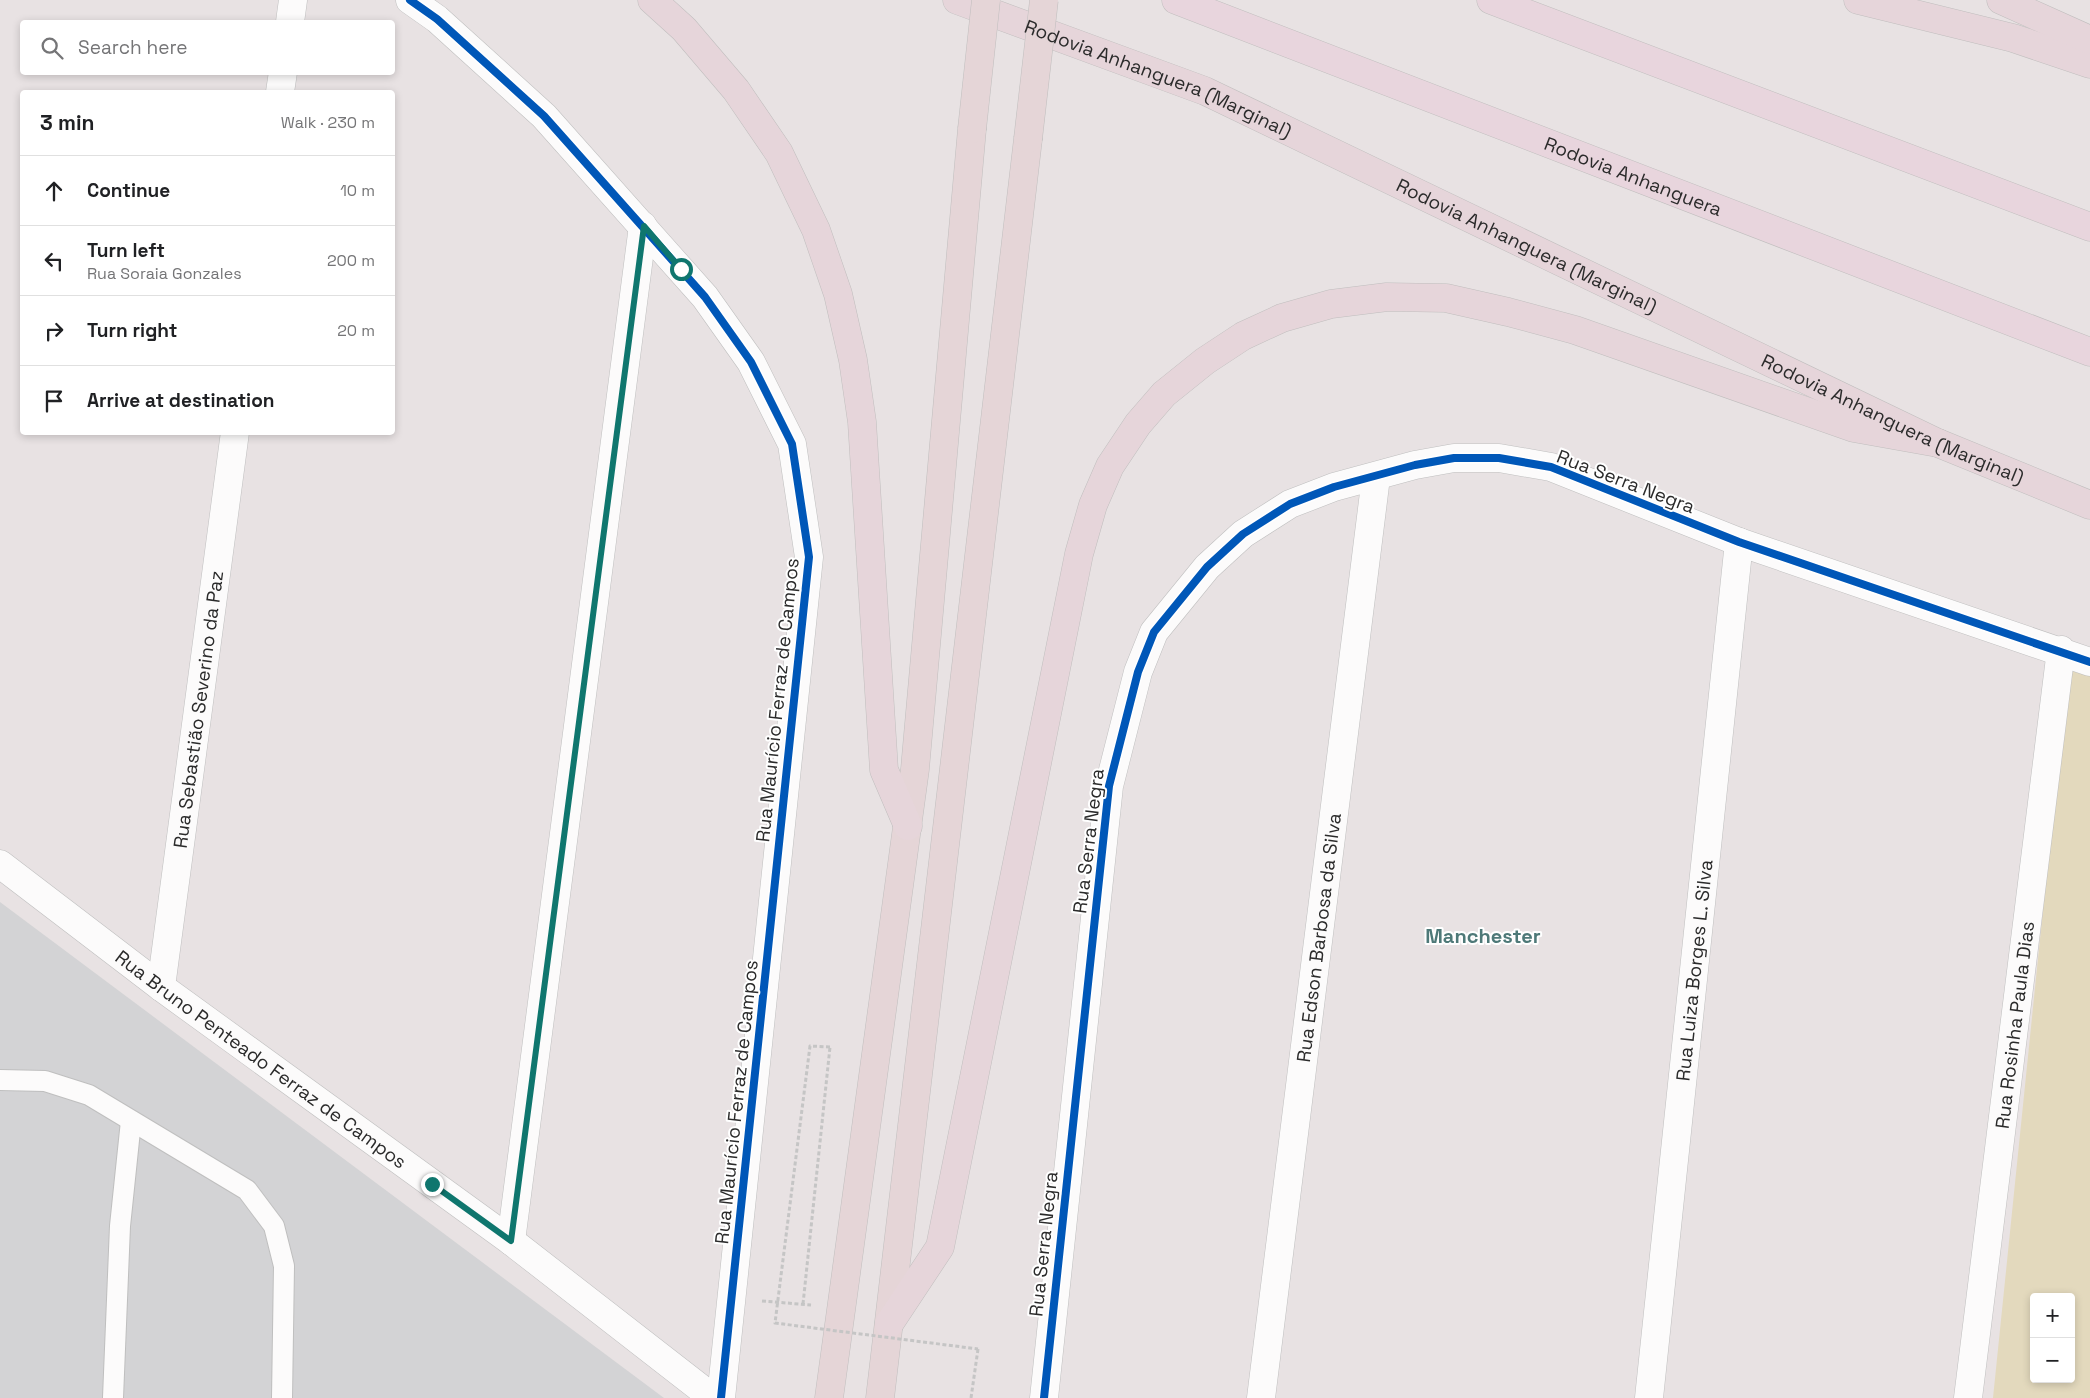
<!DOCTYPE html>
<meta charset="utf-8">
<style>
:root{--surface:#fff;--page:#f6f6f6;--text:#202124;--muted:#757577;--line:#e0e0e0}
body{margin:0;font-family:"Space Grotesk",sans-serif;background:var(--page);color:var(--text)}
.controls{position:absolute;right:15px;bottom:15px;display:grid;overflow:hidden;border-radius:5px;box-shadow:0 2px 8px #0003}
.controls button{width:45px;height:45px;display:grid;place-items:center;padding:0;border:0;border-bottom:1px solid var(--line);background:var(--surface);color:var(--text);font:25px sans-serif}
.stop{position:absolute;width:15px;height:15px;margin:-11px;border:4px solid #0f766e;border-radius:50%;background:#fff}
.stop.end{background:#0f766e;border-color:#fff;box-shadow:0 1px 5px #0008}
.list{margin:0;padding:0;list-style:none}
h2{display:flex;justify-content:space-between;align-items:center;height:65px;margin:0;padding:0 20px;font-size:21px}
h2 small{font-size:16px;font-weight:400;color:var(--muted)}
.list li{display:grid;grid-template-columns:32px 1fr auto;gap:15px;align-items:center;box-sizing:border-box;height:70px;padding:0 20px;border-top:1px solid var(--line)}
.list b{display:block;font-size:19px;white-space:nowrap}
.list p{margin:0;font-size:16px;white-space:nowrap;color:var(--muted)}
.list em{font-size:16px;font-style:normal;color:var(--muted)}
.icon{flex:none;width:28px;height:28px;fill:none;stroke:currentColor;stroke-width:2;stroke-linecap:round;stroke-linejoin:round}
.map{position:relative;flex:none;width:2090px;height:1398px;overflow:hidden}
.search{position:absolute;background:var(--surface);box-shadow:0 2px 8px #0003;left:20px;top:20px;width:375px;height:55px;display:flex;align-items:center;gap:12px;box-sizing:border-box;padding:0 18px;border-radius:5px;color:var(--muted);font-size:19px}
.panel{position:absolute;background:var(--surface);box-shadow:0 2px 8px #0003;left:20px;top:90px;width:375px;height:345px;border-radius:5px}
.map>svg:first-child{display:block}
.industrial{fill:#d3d3d5}
.green{fill:#e3d9bd;fill-rule:evenodd}
.lines{fill:none;stroke-linecap:round;stroke-linejoin:round}
.service-casing{stroke:#bfbfbf;stroke-width:22}
.minor-casing{stroke:#bfbfbf;stroke-width:29}
.primary-casing{stroke:#c0bebe;stroke-width:29}
.trunk-casing{stroke:#c0bebe;stroke-width:29}
.motorway-casing{stroke:#c0bebe;stroke-width:29}
.path{stroke:#c5c5c5;stroke-width:3;stroke-dasharray:4 2.5;stroke-linecap:butt}
.service{stroke:#fcfbfb;stroke-width:20}
.minor{stroke:#fcfbfb;stroke-width:28}
.primary{stroke:#e5d5d7;stroke-width:28}
.trunk{stroke:#e6d5da;stroke-width:28}
.motorway{stroke:#e8d5dd;stroke-width:28}
.primary-bridge-casing{stroke:#c0bebe;stroke-width:29;stroke-linecap:butt}
.path-bridge{stroke:#c5c5c5;stroke-width:3;stroke-dasharray:4 2.5;stroke-linecap:butt}
.primary-bridge{stroke:#e5d5d7;stroke-width:28}
.cycleway-casing{stroke:#fff;stroke-width:11}
.cycleway{stroke:#0057b8;stroke-width:8}
.route{stroke:#0f766e;stroke-width:6}
.labels{text-anchor:middle;stroke-width:4;stroke-linejoin:round;paint-order:stroke}
.street-label{font-size:19px;fill:#2b2b2b;stroke:#fff}
.neighbourhood-label{font-size:20px;font-weight:bold;fill:#4e7978;stroke:#fff}
</style>
<div class="map">
<svg width="2090" height="1398" viewBox="0 0 2090 1398">
<rect width="100%" height="100%" fill="#e8e2e3"/>
<path class="industrial" d="M 0,902 L 664,1398 L 0,1398 Z"/>
<path class="green" d="M 2068,666 L 2090,673 L 2090,1398 L 1993,1398 ZM 2034,1297 L 2071,1297 L 2071,1379 L 2034,1379 Z"/>
<g class="lines">
<g class="service-casing">
<g id="service">
<path d="M 0,1080 L 45,1081 L 89,1095 L 247,1190 L 274,1226 L 284,1266 L 282,1398"/>
<path d="M 113,1398 L 120,1226 L 131,1121"/>
</g>
</g>
<g class="minor-casing">
<g id="minor">
<path d="M 410,0 L 437,19 L 544,116 L 705,297 L 751,362 L 792,444 L 809,557 L 721,1398"/>
<path d="M 290,22 L 293,0"/>
<path d="M 280,92 L 283,72"/>
<path id="s1" d="M 0,864 L 161,987 L 511,1241 L 713,1398"/>
<path id="s2" d="M 161,987 L 235,432"/>
<path d="M 511,1241 L 643,226"/>
<path d="M 1044,1398 L 1109,786 L 1138,672 L 1154,632 L 1207,567 L 1243,534 L 1290,504 L 1334,487 L 1415,465 L 1454,458 L 1499,458 L 1551,467 L 1739,542 L 2090,662"/>
<path id="s3" d="M 1261,1398 L 1376,477"/>
<path id="s4" d="M 1649,1398 L 1739,542"/>
<path id="s5" d="M 1968,1398 L 2061,650"/>
</g>
</g>
<g class="primary-casing">
<g id="primary">
<path d="M 829,1398 L 915,769 L 972,129"/>
<path d="M 880,1398 L 1028,139"/>
</g>
</g>
<g class="trunk-casing">
<g id="trunk">
<path d="M 652,0 L 684,29 L 736,90 L 779,153 L 816,230 L 838,294 L 853,360 L 862,422 L 884,770 L 908,826"/>
<path id="s6" d="M 957,0 L 1205,91 L 1938,443 L 2090,505"/>
<path d="M 1858,0 L 2013,38 L 2090,64"/>
<path d="M 2001,0 L 2090,40"/>
<path d="M 889,1324 L 940,1247 L 1079,554 L 1093,505 L 1110,466 L 1138,424 L 1164,394 L 1205,361 L 1243,336 L 1282,318 L 1331,304 L 1387,297 L 1446,298 L 1508,312 L 1575,330 L 1854,428 L 1938,443"/>
</g>
</g>
<g class="motorway-casing">
<g id="motorway">
<path id="s7" d="M 1176,0 L 2090,352"/>
<path d="M 1491,0 L 2090,227"/>
</g>
</g>
<g class="path">
<path d="M 762,1301 L 811,1305"/>
<path d="M 803,1304 L 830,1047"/>
<path d="M 971,1398 L 978,1349"/>
</g>
<use href="#service" class="service"/>
<use href="#minor" class="minor"/>
<use href="#primary" class="primary"/>
<use href="#trunk" class="trunk"/>
<use href="#motorway" class="motorway"/>
<g class="primary-bridge-casing">
<g id="primary-bridge">
<path d="M 972,129 L 986,0"/>
<path d="M 1028,139 L 1044,0"/>
</g>
</g>
<path class="path-bridge" d="M 830,1047 L 810,1046 L 775,1323 L 978,1349"/>
<use href="#primary-bridge" class="primary-bridge"/>
<g class="cycleway-casing">
<g id="cycleway">
<path d="M 410,0 L 437,19 L 544,116 L 705,297 L 751,362 L 792,444 L 809,557 L 721,1398"/>
<path d="M 1044,1398 L 1109,786 L 1138,672 L 1154,632 L 1207,567 L 1243,534 L 1290,504 L 1334,487 L 1415,465 L 1454,458 L 1499,458 L 1551,467 L 1739,542 L 2090,662"/>
</g>
</g>
<use href="#cycleway" class="cycleway"/>
</g>
<g class="lines">
<path class="route" d="M 432,1184 L 511,1241 L 644,226 L 681,269"/>
</g>
<g class="labels">
<g class="street-label">
<text dy="7" stroke="none"><textPath href="#s6" startOffset="216">Rodovia Anhanguera (Marginal)</textPath></text>
<text dy="7" stroke="none"><textPath href="#s7" startOffset="490">Rodovia Anhanguera</textPath></text>
<text dy="7" stroke="none"><textPath href="#s6" startOffset="621">Rodovia Anhanguera (Marginal)</textPath></text>
<text dy="7" stroke="none"><textPath href="#s6" startOffset="1026">Rodovia Anhanguera (Marginal)</textPath></text>
<text transform="translate(1626 481) rotate(21)" y="7">Rua Serra Negra</text>
<text transform="translate(777 700) rotate(-84)" y="7">Rua Maurício Ferraz de Campos</text>
<text dy="7" stroke="none"><textPath href="#s2" startOffset="280">Rua Sebastião Severino da Paz</textPath></text>
<text transform="translate(1088 841) rotate(-83)" y="7">Rua Serra Negra</text>
<text dy="7" stroke="none"><textPath href="#s3" startOffset="464">Rua Edson Barbosa da Silva</textPath></text>
<text dy="7" stroke="none"><textPath href="#s4" startOffset="430">Rua Luiza Borges L. Silva</textPath></text>
<text dy="7" stroke="none"><textPath href="#s5" startOffset="376">Rua Rosinha Paula Dias</textPath></text>
<text dy="7" stroke="none"><textPath href="#s1" startOffset="326">Rua Bruno Penteado Ferraz de Campos</textPath></text>
<text transform="translate(736 1102) rotate(-84)" y="7">Rua Maurício Ferraz de Campos</text>
<text transform="translate(1043 1244) rotate(-84)" y="7">Rua Serra Negra</text>
</g>
<g class="neighbourhood-label">
<text x="1483" y="943">Manchester</text>
</g>
</g>
</svg>
<div class="controls">
<button>+</button>
<button>−</button>
</div>
<div class="stop" style="left:681px;top:269px"></div>
<div class="stop end" style="left:432px;top:1184px"></div>
<div class="search"><svg class="icon" aria-label="search" viewBox="0 0 24 24"><circle cx="10" cy="10" r="6"/><path d="M15 15l6 6"/></svg>Search here</div>
<section class="panel">
<h2>3 min<small>Walk · 230 m</small></h2>
<ul class="list">
<li><svg class="icon" aria-label="ahead" viewBox="0 0 24 24"><path d="M12 20V5M6 11l6-6 6 6"/></svg><div><b>Continue</b></div><em>10 m</em></li>
<li><svg class="icon" aria-label="left" viewBox="0 0 24 24"><path d="M17 20v-9H6M10 6l-5 5 5 5"/></svg><div><b>Turn left</b><p>Rua Soraia Gonzales</p></div><em>200 m</em></li>
<li><svg class="icon" aria-label="right" viewBox="0 0 24 24"><path d="M7 20v-9h11M14 6l5 5-5 5"/></svg><div><b>Turn right</b></div><em>20 m</em></li>
<li><svg class="icon" aria-label="arrive" viewBox="0 0 24 24"><path d="M6 21V4h12l-3 4 3 4H6"/></svg><div><b>Arrive at destination</b></div></li>
</ul>
</section>
</div>
